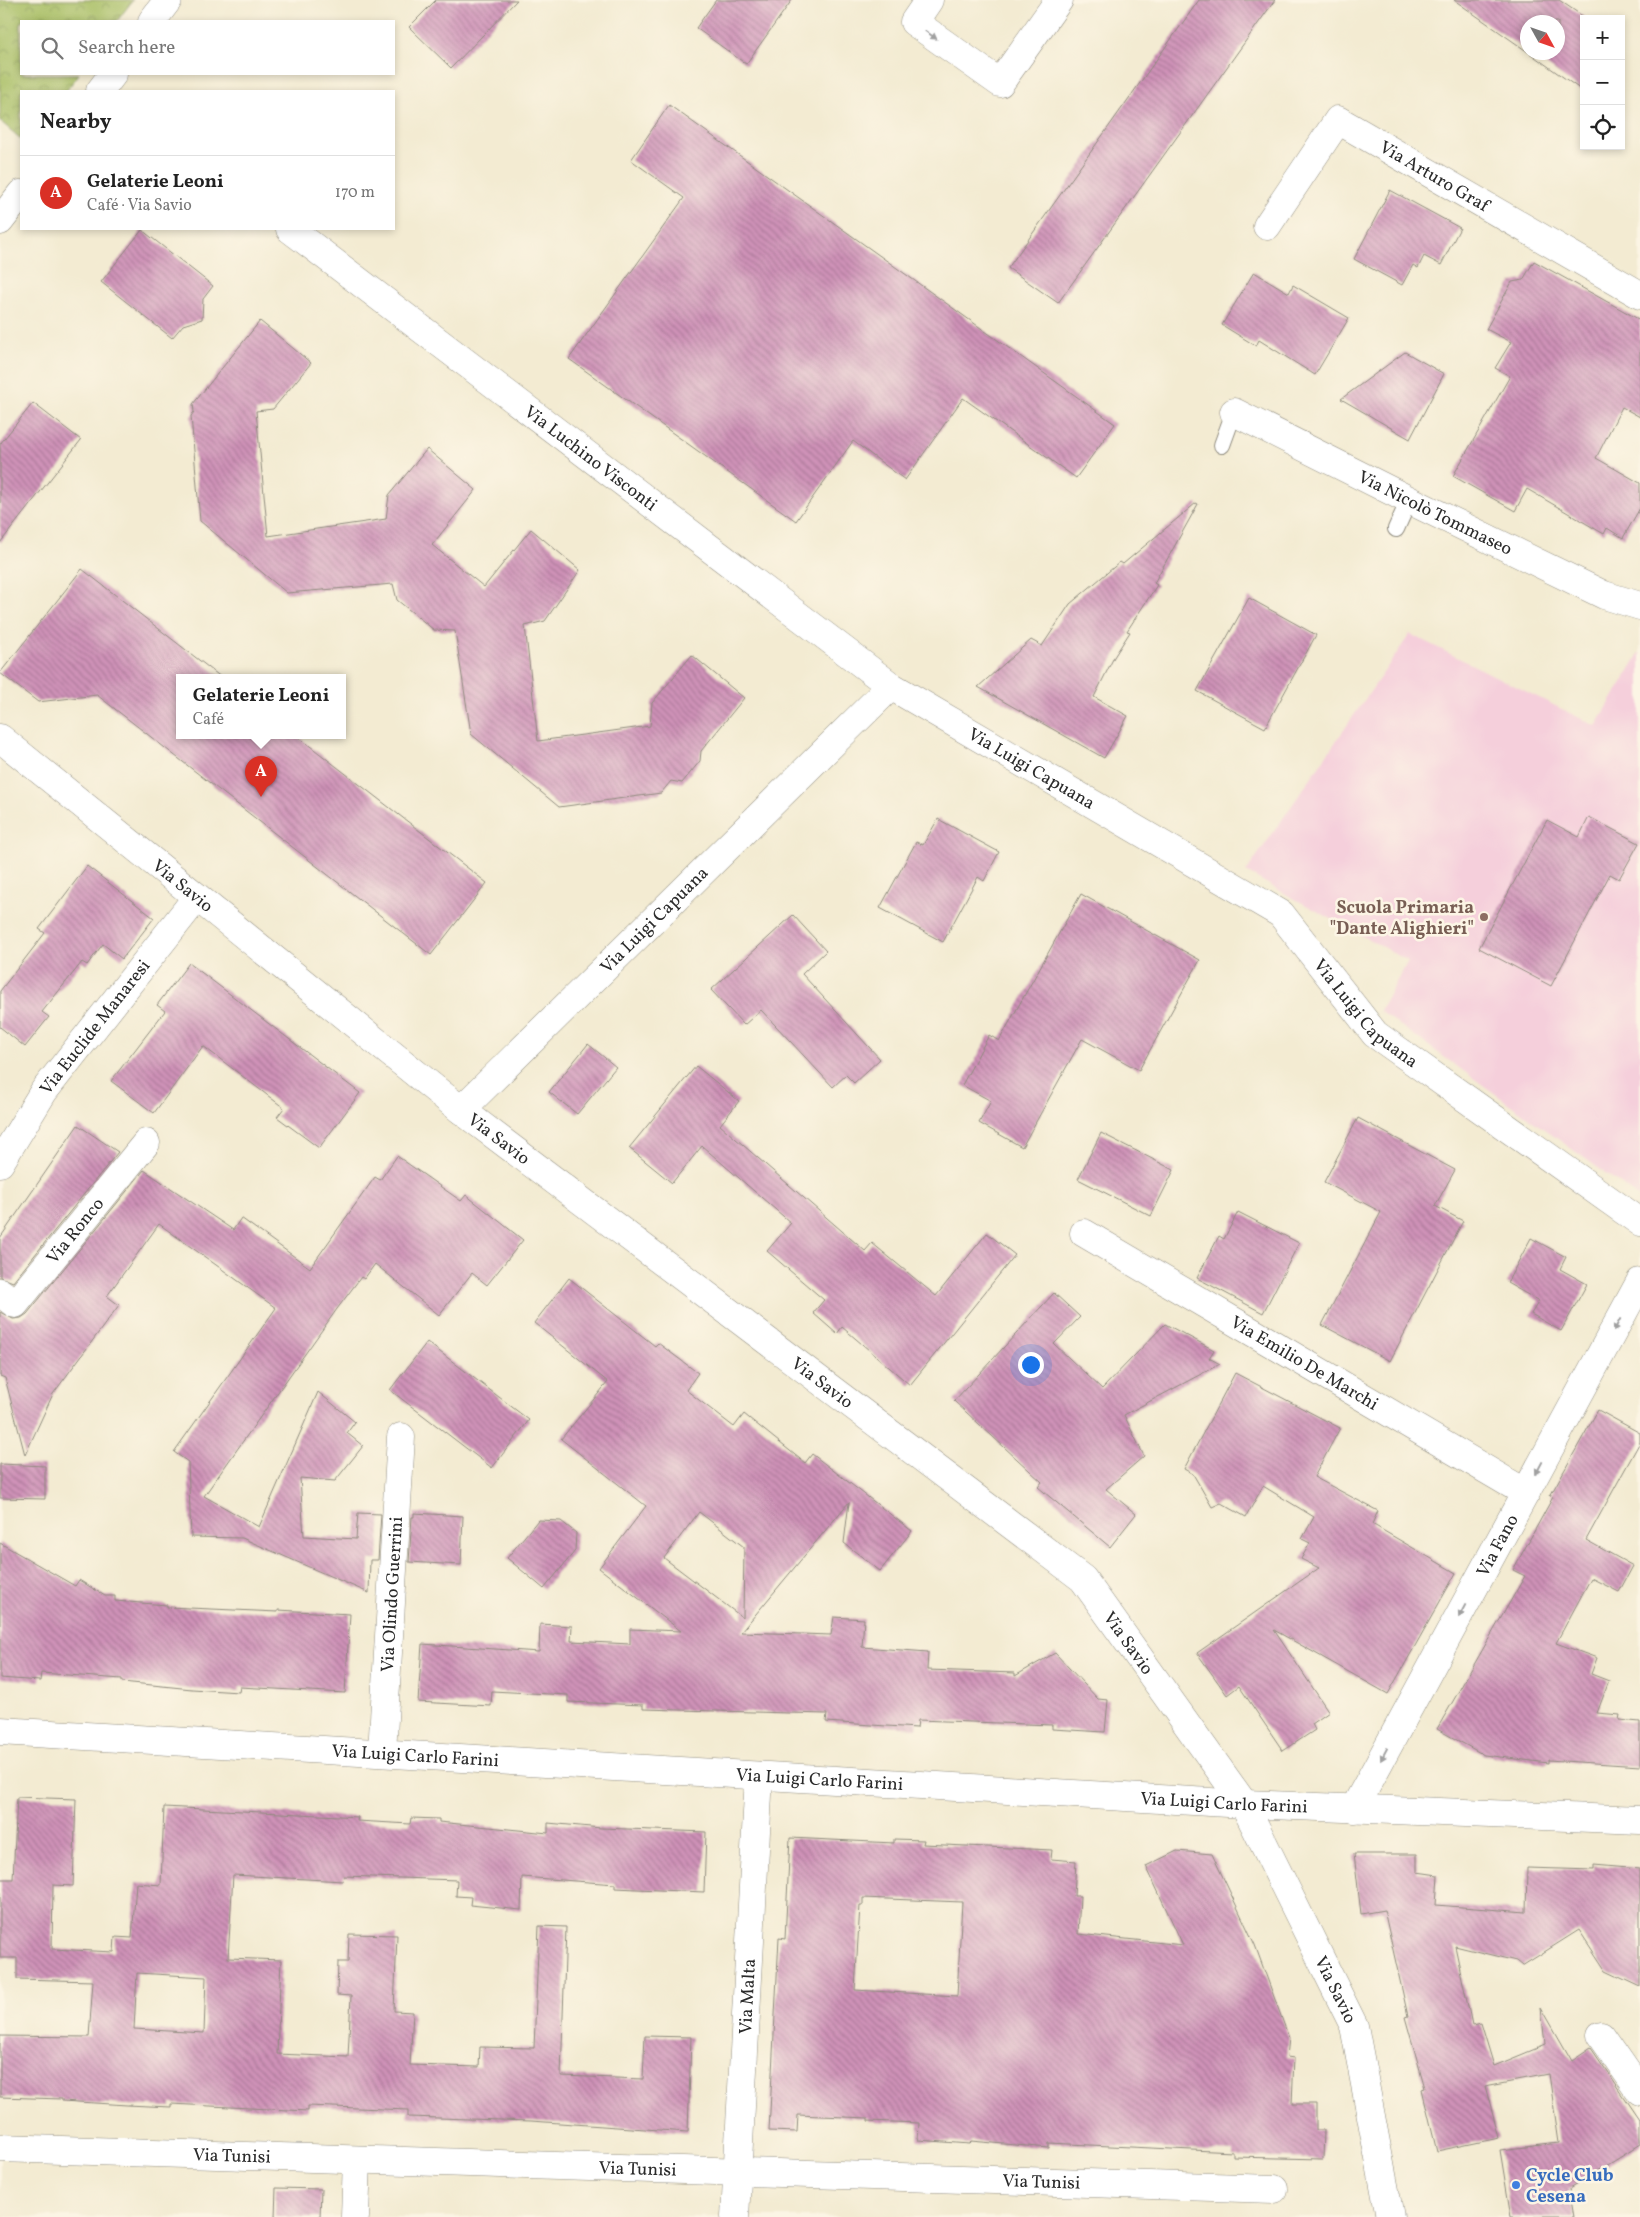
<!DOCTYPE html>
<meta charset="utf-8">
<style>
:root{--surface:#fff;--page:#f6f6f6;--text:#222;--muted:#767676;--line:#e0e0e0;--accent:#d93025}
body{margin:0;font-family:Vollkorn,serif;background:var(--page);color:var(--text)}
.controls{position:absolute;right:15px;top:15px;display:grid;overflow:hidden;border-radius:0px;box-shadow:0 2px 8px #0003}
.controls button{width:45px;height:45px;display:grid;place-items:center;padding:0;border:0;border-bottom:1px solid var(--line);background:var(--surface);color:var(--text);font:25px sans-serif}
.compass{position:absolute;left:1520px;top:15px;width:45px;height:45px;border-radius:50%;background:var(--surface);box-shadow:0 2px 8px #0003;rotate:130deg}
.you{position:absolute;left:1030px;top:1364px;width:18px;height:18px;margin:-12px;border:4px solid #fff;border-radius:50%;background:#1a73e8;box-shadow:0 0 0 8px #1a73e833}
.badge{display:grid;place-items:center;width:32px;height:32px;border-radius:50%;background:var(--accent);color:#fff;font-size:16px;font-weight:700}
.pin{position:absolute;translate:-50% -41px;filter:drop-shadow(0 1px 2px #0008)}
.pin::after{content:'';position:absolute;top:26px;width:18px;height:15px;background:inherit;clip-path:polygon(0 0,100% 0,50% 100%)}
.popup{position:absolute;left:176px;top:674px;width:170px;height:65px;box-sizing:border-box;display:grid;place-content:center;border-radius:0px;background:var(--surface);filter:drop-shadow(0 1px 4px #0005);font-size:16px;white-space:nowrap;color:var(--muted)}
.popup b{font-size:19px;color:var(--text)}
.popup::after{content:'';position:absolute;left:50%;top:100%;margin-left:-10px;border:10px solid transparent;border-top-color:var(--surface)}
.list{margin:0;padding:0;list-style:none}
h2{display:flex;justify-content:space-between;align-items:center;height:65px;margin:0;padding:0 20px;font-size:21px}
h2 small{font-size:16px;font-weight:400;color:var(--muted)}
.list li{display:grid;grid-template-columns:32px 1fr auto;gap:15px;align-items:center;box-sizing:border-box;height:75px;padding:0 20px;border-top:1px solid var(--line)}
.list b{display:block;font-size:19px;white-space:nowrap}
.list p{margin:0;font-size:16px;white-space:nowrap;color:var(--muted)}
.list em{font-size:16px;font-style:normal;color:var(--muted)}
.icon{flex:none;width:28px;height:28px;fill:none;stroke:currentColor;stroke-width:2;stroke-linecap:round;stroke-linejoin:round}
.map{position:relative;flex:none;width:1640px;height:2217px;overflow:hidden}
.search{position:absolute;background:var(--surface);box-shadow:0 2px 8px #0003;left:20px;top:20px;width:375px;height:55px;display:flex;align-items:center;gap:12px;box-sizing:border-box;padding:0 18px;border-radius:0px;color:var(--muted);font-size:19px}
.panel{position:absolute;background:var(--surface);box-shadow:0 2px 8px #0003;left:20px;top:90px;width:375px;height:140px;border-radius:0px}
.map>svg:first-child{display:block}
.built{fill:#f5cfdb}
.park{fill:url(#park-crowns);stroke:#697447}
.building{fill:url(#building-back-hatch);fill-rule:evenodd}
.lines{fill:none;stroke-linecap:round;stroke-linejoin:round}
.service-casing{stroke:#8f8b7e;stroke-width:18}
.minor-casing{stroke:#8f8b7e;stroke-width:29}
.tertiary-casing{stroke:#8f8b7e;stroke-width:29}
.service{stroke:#fff;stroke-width:16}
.minor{stroke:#fff;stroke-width:28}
.tertiary{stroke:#fff;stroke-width:28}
.oneway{fill:#a0a0a0}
.education-dot{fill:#8d6e63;stroke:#fcf5e5;stroke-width:2}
.shop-dot{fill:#3f7fe0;stroke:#fcf5e5;stroke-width:2}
.labels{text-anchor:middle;stroke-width:5;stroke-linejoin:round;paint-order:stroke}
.street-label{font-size:18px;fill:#2b2b2b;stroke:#fcf5e5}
.education-label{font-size:18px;font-weight:bold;fill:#785e54;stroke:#fcf5e5;text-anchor:end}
.shop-label{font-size:18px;font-weight:bold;fill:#366cbe;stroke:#fcf5e5;text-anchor:start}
</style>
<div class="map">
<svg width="1640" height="2217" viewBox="0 0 1640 2217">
<defs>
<pattern id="park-crowns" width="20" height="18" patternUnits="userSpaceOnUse" patternTransform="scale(1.25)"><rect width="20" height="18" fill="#a7be63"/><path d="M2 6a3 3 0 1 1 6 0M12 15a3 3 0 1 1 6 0" fill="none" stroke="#889b52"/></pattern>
<pattern id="building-back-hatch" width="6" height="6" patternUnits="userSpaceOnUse" patternTransform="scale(1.25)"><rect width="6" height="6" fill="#cf92b8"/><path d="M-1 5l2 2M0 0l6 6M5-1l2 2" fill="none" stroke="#a87796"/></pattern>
</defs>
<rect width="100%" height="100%" fill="#fcf5e5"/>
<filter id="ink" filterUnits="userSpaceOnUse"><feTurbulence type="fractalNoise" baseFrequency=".02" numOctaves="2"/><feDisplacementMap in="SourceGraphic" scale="10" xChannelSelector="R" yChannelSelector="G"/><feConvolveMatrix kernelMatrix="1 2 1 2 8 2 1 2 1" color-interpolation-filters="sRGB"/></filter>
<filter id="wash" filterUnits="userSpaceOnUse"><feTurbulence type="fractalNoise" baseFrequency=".0096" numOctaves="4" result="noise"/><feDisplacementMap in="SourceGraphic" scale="20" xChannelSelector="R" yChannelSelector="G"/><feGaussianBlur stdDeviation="1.12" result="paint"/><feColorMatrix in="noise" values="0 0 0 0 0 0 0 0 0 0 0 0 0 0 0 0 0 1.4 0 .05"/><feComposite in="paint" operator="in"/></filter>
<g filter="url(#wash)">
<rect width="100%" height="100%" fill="#f3ebd2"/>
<path class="built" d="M 1410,634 L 1596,726 L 1640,652 L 1640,1198 L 1380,1011 L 1408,961 L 1246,872 Z"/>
<path class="park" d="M 0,0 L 133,0 L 117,21 L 21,21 L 21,74 L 79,74 L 66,91 L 21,91 L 21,139 L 0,121 Z"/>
<g id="blocks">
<g class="building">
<path d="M 436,0 L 517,0 L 451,68 L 409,27 Z"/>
<path d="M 716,0 L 792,0 L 746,64 L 696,28 Z"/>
<path d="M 1199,0 L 1275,0 L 1058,303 L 1008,268 Z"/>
<path d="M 1454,0 L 1559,0 L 1584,17 L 1584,92 L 1528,52 L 1558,52 L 1558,22 L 1528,22 L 1528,52 Z"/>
<path d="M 669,105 L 1115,424 L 1076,478 L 963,398 L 905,480 L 853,441 L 796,521 L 569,359 L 684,198 L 631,160 Z"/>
<path d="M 1390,190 L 1460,228 L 1441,265 L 1424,256 L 1418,268 L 1413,265 L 1402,285 L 1354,259 Z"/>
<path d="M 142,230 L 213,286 L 203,299 L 202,319 L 183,325 L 172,338 L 101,282 Z"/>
<path d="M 1534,261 L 1640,320 L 1640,417 L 1622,407 L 1596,458 L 1640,483 L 1640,508 L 1623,538 L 1607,528 L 1604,534 L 1527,489 L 1515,511 L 1453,476 L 1510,376 L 1495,368 L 1511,342 L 1486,329 L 1512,282 L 1523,280 Z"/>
<path d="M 1254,272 L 1289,293 L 1293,285 L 1349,318 L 1315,375 L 1259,340 L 1256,346 L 1222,325 Z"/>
<path d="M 260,321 L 311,363 L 273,409 L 256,411 L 268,536 L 386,519 L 389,495 L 427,449 L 476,490 L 432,545 L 484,587 L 531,529 L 580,570 L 545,621 L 525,626 L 538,741 L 650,726 L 652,703 L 692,655 L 744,698 L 701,751 L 700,761 L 682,783 L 671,781 L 661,793 L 559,807 L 471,734 L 455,631 L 434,630 L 397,600 L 393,584 L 287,593 L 200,521 L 191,416 L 194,412 L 193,404 Z"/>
<path d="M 1405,352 L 1444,374 L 1410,439 L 1341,399 Z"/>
<path d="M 33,403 L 81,440 L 0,543 L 0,444 Z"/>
<path d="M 1196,503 L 1198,504 L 1154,583 L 1157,585 L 1127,631 L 1130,632 L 1114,657 L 1094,697 L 1128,716 L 1104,758 L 978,687 L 1031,640 L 1042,646 L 1070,604 L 1120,562 L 1123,564 Z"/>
<path d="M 82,569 L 222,678 L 180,678 L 180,736 L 297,736 L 487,883 L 431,955 L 97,695 L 38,702 L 0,673 Z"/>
<path d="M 1249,598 L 1316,635 L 1265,728 L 1197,691 Z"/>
<path d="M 1589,817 L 1639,843 L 1619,879 L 1610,874 L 1551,986 L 1479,948 L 1547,820 L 1579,837 Z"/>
<path d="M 938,819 L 999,852 L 984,881 L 978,877 L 943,942 L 880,908 L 916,842 L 923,845 Z"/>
<path d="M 87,866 L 154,918 L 122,959 L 103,944 L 87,965 L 82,962 L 42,1012 L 49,1017 L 25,1047 L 0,1027 L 0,991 L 45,933 L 39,929 Z"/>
<path d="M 1081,894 L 1200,960 L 1139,1070 L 1082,1039 L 1022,1147 L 979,1123 L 991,1101 L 962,1085 L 989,1035 L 999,1041 Z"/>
<path d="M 793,915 L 826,951 L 802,974 L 880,1059 L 854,1083 L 846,1075 L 833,1087 L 761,1010 L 744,1025 L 711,990 Z"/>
<path d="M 189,963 L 360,1093 L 319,1148 L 277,1117 L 284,1108 L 203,1046 L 154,1113 L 111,1081 L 165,1011 L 157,1005 Z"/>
<path d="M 588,1044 L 616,1067 L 577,1114 L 549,1092 Z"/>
<path d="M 696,1066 L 739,1101 L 720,1125 L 865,1251 L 872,1243 L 936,1296 L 987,1233 L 1015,1255 L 910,1385 L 842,1327 L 837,1334 L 813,1313 L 824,1300 L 767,1251 L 791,1223 L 702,1146 L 672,1183 L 629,1148 Z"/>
<path d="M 1358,1118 L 1455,1170 L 1435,1206 L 1463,1221 L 1390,1361 L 1322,1325 L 1381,1212 L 1324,1182 Z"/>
<path d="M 78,1125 L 118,1152 L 13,1282 L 0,1277 L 0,1238 Z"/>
<path d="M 1101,1133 L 1174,1170 L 1151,1216 L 1078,1179 Z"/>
<path d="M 397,1156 L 461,1201 L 466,1195 L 523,1240 L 487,1285 L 472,1273 L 439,1315 L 375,1264 L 364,1279 L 361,1277 L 337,1309 L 204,1496 L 259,1527 L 318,1392 L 355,1422 L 347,1433 L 363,1446 L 335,1481 L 300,1478 L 304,1536 L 356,1539 L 358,1513 L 381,1514 L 378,1560 L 370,1560 L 369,1593 L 242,1538 L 191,1537 L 188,1462 L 174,1452 L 276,1308 L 159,1224 L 107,1296 L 119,1305 L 53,1394 L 25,1455 L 5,1378 L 0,1376 L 0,1312 L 13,1319 L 21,1318 L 27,1314 L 144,1170 L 233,1230 L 241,1218 L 310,1268 L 375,1177 L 380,1180 Z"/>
<path d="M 1238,1212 L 1299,1243 L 1263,1313 L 1197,1278 L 1219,1236 L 1224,1239 Z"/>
<path d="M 1531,1238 L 1566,1257 L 1560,1269 L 1587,1284 L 1561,1331 L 1531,1314 L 1539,1301 L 1507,1283 Z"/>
<path d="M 569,1278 L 655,1346 L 658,1343 L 698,1373 L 686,1390 L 734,1427 L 744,1414 L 805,1463 L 812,1454 L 912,1531 L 880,1571 L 844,1543 L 849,1502 L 741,1632 L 831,1635 L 834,1617 L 864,1619 L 862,1647 L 928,1652 L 927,1670 L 1015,1673 L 1015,1676 L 1055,1653 L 1098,1699 L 1108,1700 L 1105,1732 L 1052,1729 L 1052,1725 L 918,1720 L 917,1728 L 826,1722 L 827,1714 L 643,1709 L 643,1705 L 568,1702 L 568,1695 L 492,1691 L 491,1706 L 418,1702 L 422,1644 L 539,1652 L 540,1624 L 572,1626 L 571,1641 L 630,1644 L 630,1629 L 681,1631 L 599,1568 L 646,1506 L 561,1439 L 608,1382 L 534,1323 ZM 699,1512 L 744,1547 L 743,1618 L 664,1558 Z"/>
<path d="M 1054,1293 L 1080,1317 L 1054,1344 L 1102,1389 L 1165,1324 L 1214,1350 L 1209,1358 L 1220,1364 L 1124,1415 L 1144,1456 L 1106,1489 L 1136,1514 L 1110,1547 L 1038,1487 L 1042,1482 L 954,1401 Z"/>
<path d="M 427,1342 L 529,1420 L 492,1468 L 390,1390 Z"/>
<path d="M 1235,1373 L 1340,1428 L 1314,1477 L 1378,1511 L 1372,1524 L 1456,1573 L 1388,1694 L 1274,1630 L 1329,1712 L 1312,1724 L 1315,1730 L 1283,1751 L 1239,1686 L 1227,1695 L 1197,1653 L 1319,1568 L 1301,1559 L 1310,1543 L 1302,1539 L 1314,1517 L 1263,1486 L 1246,1517 L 1221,1503 L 1212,1507 L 1193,1474 L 1184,1469 Z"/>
<path d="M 1598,1410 L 1640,1433 L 1640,1442 L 1586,1540 L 1633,1566 L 1619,1592 L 1591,1578 L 1556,1643 L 1597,1658 L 1591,1674 L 1609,1681 L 1597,1713 L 1620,1715 L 1619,1720 L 1640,1722 L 1640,1766 L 1548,1760 L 1548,1763 L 1484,1755 L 1437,1729 L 1525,1576 L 1513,1570 L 1553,1497 L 1550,1496 Z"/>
<path d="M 0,1464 L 45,1466 L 45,1499 L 0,1498 Z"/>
<path d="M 414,1513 L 463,1516 L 461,1565 L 409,1562 L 412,1517 L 414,1517 Z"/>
<path d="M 538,1520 L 561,1521 L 576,1533 L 575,1551 L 544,1589 L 507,1558 Z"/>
<path d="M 0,1543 L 75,1586 L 79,1580 L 105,1596 L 115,1596 L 115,1601 L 167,1605 L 167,1607 L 278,1612 L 278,1610 L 350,1614 L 345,1693 L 240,1687 L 239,1692 L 192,1689 L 122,1682 L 122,1679 L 41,1673 L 40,1681 L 0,1678 Z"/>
<path d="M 17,1797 L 76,1799 L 73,1886 L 53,1885 L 52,1949 L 114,1952 L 115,1937 L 132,1938 L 136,1883 L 161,1885 L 164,1807 L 358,1817 L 357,1821 L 410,1824 L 411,1818 L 439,1819 L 439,1822 L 548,1833 L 548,1823 L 601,1828 L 706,1832 L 704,1892 L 615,1888 L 615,1884 L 522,1877 L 521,1910 L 470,1905 L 471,1897 L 456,1896 L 457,1880 L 344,1876 L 343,1881 L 233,1875 L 228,1958 L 281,1960 L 277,2054 L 348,2057 L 351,1996 L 337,1995 L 338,1962 L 348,1962 L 349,1934 L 397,1935 L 394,2011 L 413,2012 L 410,2065 L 479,2067 L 480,2047 L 534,2048 L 539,1926 L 566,1927 L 561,2076 L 643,2079 L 645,2036 L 691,2037 L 688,2132 L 531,2121 L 408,2117 L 408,2110 L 308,2106 L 308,2111 L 171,2104 L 171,2107 L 127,2105 L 62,2101 L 62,2099 L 0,2097 L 0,2036 L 89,2037 L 93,1981 L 17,1979 L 17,1958 L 0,1958 L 0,1879 L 13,1879 ZM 137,1973 L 206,1977 L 204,2033 L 134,2029 Z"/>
<path d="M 790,1838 L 894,1843 L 894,1839 L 924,1840 L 923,1844 L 1052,1850 L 1051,1859 L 1076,1861 L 1074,1896 L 1080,1896 L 1078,1934 L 1183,1945 L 1146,1866 L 1177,1851 L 1212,1854 L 1255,1945 L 1289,2038 L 1287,2057 L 1294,2058 L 1292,2104 L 1316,2104 L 1316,2130 L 1324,2130 L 1323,2159 L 1233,2157 L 1233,2152 L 1049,2143 L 1049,2148 L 971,2141 L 970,2144 L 918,2140 L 919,2123 L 868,2121 L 868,2118 L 798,2115 L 797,2132 L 769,2131 L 779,1938 L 785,1939 ZM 863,1898 L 962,1902 L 957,1996 L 855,1990 L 860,1905 L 863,1905 Z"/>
<path d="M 1354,1854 L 1417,1854 L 1417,1872 L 1438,1875 L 1436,1905 L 1526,1912 L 1527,1868 L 1594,1870 L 1594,1865 L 1640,1869 L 1640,1987 L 1606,1971 L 1579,1930 L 1522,1966 L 1516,1961 L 1455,1946 L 1472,2025 L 1481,2023 L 1494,2066 L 1545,2045 L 1541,2007 L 1572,2061 L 1591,2048 L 1640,2120 L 1640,2145 L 1569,2189 L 1574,2217 L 1511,2217 L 1500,2150 L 1559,2143 L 1549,2074 L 1485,2086 L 1499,2138 L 1437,2151 L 1422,2089 L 1425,2088 L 1405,2017 L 1408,2016 L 1384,1910 L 1361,1914 Z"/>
<path d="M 276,2188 L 321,2189 L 320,2217 L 275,2217 Z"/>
</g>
</g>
</g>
<g filter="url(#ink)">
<use href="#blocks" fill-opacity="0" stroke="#8f8b7e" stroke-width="1"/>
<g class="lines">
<g class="service-casing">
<g id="service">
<path d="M 1222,445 L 1234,412"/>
<path d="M 1396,529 L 1409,500"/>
</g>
</g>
<g class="minor-casing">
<g id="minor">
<path d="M 929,0 L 914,22 L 1000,83 L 1059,0"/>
<path d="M 152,21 L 168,0"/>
<path d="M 100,91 L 113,74"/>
<path d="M 0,221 L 21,194"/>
<path id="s1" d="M 1267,226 L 1338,120 L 1640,295"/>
<path id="s2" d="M 290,229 L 891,686 L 1281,914 L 1375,1034 L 1640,1222"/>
<path id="s3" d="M 1234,412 L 1409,500 L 1604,595 L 1640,606"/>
<path id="s4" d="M 461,1110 L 891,686"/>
<path id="s5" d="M 0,1163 L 44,1091 L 197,897"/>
<path id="s6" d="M 1084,1233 L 1526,1493"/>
<path id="s7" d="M 0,1292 L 15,1304 L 146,1143"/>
<path id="s8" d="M 0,1731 L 1244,1804 L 1640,1820"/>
<path id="s9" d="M 382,1752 L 401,1437"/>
<path id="s10" d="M 1354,1809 L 1640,1282"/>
<path d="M 1601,2035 L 1640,2091"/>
<path id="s11" d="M 0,2148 L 1274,2189"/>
<path d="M 355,2217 L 357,2160"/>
<path id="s12" d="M 735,2217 L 759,1776"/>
</g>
</g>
<g class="tertiary-casing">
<g id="tertiary">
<path id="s13" d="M 0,738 L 461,1110 L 1083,1579 L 1244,1804 L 1354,2026 L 1390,2217"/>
</g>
</g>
<use href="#service" class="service"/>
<use href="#minor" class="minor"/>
<use href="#tertiary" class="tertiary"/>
</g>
<defs><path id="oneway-solid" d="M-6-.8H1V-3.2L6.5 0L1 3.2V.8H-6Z" transform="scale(1.25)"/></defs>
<g class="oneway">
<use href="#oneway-solid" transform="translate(931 35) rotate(35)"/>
<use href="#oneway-solid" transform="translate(1617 1325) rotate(118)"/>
<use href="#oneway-solid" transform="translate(1539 1468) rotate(118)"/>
<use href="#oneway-solid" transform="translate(1462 1611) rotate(118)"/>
<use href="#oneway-solid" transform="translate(1384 1754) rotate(118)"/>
</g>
</g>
<circle class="education-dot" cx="1484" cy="917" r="5"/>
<circle class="shop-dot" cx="1516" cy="2185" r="5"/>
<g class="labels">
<g class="street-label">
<text dy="6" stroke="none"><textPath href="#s1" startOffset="239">Via Arturo Graf</textPath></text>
<text dy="6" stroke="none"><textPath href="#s2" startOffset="378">Via Luchino Visconti</textPath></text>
<text dy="6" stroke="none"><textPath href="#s3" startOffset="225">Via Nicolò Tommaseo</textPath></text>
<text dy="6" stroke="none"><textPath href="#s2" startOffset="918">Via Luigi Capuana</textPath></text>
<text dy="6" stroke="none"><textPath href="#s13" startOffset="235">Via Savio</textPath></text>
<text dy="6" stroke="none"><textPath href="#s4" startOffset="271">Via Luigi Capuana</textPath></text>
<text dy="6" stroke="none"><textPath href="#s2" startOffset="1338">Via Luigi Capuana</textPath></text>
<text dy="6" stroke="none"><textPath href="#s5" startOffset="166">Via Euclide Manaresi</textPath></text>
<text dy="6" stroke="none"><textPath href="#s13" startOffset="640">Via Savio</textPath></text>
<text dy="6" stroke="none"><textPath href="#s7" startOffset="114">Via Ronco</textPath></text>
<text dy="6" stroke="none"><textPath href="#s6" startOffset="256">Via Emilio De Marchi</textPath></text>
<text dy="6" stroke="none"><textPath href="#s13" startOffset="1045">Via Savio</textPath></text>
<text dy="6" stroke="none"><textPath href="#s10" startOffset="300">Via Fano</textPath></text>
<text dy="6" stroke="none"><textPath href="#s9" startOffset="158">Via Olindo Guerrini</textPath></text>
<text dy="6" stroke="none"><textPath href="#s13" startOffset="1450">Via Savio</textPath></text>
<text dy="6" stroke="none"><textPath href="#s8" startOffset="416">Via Luigi Carlo Farini</textPath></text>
<text dy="6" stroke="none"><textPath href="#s8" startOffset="821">Via Luigi Carlo Farini</textPath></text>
<text dy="6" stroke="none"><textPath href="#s8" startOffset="1226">Via Luigi Carlo Farini</textPath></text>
<text dy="6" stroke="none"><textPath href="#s13" startOffset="1855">Via Savio</textPath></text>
<text dy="6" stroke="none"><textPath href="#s12" startOffset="221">Via Malta</textPath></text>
<text dy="6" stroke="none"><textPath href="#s11" startOffset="232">Via Tunisi</textPath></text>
<text dy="6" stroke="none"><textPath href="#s11" startOffset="638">Via Tunisi</textPath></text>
<text dy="6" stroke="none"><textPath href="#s11" startOffset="1042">Via Tunisi</textPath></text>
</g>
<g class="education-label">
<text x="1474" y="913">Scuola Primaria<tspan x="1474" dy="21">"Dante Alighieri"</tspan></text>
</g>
<g class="shop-label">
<text x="1526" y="2181">Cycle Club<tspan x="1526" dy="21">Cesena</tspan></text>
</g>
</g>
</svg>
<div class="controls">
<button>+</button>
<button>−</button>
<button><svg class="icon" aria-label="locate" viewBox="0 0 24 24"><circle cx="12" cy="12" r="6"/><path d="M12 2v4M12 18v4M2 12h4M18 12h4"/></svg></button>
</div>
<svg class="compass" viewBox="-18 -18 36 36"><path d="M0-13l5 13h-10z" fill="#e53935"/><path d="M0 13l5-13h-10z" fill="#767676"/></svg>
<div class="you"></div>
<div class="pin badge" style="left:261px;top:797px">A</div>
<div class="popup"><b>Gelaterie Leoni</b>Café</div>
<div class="search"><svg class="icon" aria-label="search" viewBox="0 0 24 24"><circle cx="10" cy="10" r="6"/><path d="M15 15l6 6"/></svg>Search here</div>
<section class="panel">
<h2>Nearby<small></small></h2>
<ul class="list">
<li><span class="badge">A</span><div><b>Gelaterie Leoni</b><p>Café · Via Savio</p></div><em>170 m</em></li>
</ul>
</section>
</div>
